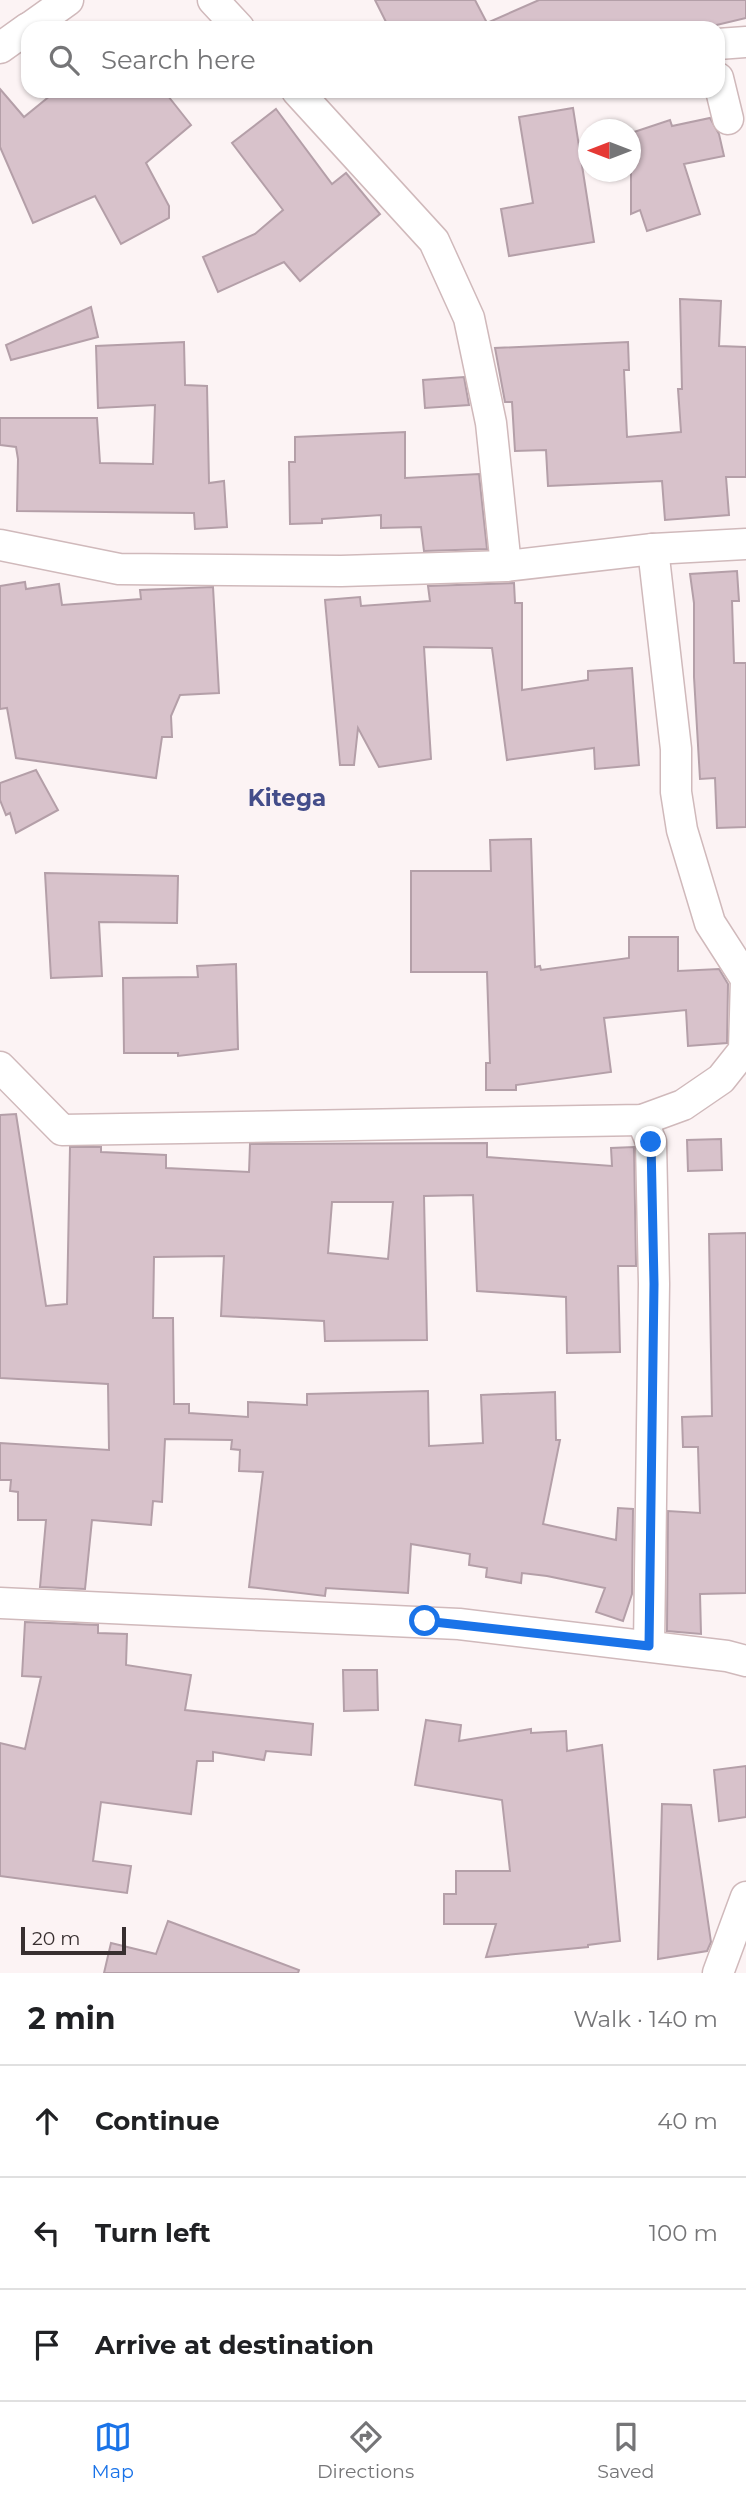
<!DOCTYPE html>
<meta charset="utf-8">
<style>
:root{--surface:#fff;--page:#f6f6f6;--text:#202124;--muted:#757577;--line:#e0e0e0;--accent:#1a73e8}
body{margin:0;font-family:Montserrat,sans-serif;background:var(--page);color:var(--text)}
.compass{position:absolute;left:578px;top:119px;width:63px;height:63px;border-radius:50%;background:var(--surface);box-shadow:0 2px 5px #0004;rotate:270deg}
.scale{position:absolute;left:21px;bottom:18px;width:105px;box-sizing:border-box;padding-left:7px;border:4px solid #382f30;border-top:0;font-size:19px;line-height:24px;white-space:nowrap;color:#382f30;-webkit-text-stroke:5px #fcf3f4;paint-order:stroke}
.stop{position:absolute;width:21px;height:21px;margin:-16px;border:5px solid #1a73e8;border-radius:50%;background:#fff}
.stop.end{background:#1a73e8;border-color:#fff;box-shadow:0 2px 7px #0008}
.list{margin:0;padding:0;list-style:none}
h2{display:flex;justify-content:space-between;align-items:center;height:91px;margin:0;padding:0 28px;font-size:30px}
h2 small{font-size:23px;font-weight:400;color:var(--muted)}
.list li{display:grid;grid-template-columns:46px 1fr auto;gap:21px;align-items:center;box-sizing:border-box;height:112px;padding:0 28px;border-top:2px solid var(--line)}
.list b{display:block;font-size:26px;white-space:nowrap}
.list em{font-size:23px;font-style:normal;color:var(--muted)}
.icon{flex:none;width:38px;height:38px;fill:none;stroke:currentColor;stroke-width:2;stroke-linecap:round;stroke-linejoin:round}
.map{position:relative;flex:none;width:746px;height:1973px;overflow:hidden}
.search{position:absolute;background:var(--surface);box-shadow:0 2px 5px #0004;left:21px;right:21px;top:21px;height:77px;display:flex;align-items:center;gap:18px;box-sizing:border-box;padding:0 24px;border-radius:21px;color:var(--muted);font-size:26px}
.sheet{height:427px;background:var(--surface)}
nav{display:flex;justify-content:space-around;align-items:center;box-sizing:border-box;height:98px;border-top:2px solid var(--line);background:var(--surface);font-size:19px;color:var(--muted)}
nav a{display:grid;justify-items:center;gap:4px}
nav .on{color:var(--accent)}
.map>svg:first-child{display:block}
.building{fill:#d8c2cb;stroke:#b49fa8;stroke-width:2;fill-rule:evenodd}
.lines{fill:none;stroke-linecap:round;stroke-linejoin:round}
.street-casing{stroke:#d0b9bb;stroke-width:33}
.street{stroke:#fff;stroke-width:30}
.route{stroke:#1a73e8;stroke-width:9}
.labels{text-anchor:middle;stroke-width:5;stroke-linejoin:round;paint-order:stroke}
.quarter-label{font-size:23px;font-weight:bold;fill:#444d8a;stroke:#fcf3f4}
</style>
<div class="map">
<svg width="746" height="1973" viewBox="0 0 746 1973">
<rect width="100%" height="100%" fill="#fcf3f4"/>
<g class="building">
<path d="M 375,0 L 475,0 L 487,23 L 539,0 L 746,0 L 746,18 L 704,28 L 389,28 Z"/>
<path d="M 0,89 L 24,117 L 56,91 L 164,91 L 191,125 L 146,163 L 169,206 L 169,218 L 121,244 L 95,196 L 33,223 L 0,147 Z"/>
<path d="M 573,108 L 594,242 L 509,256 L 501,209 L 533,203 L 519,117 Z"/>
<path d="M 276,109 L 332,184 L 346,173 L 380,214 L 300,281 L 284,262 L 218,292 L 203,257 L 255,234 L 283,210 L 232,143 Z"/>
<path d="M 710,118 L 719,134 L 724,156 L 684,164 L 700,214 L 647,231 L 640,210 L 631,214 L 631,133 L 670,120 L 672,126 Z"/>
<path d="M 680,299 L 721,301 L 719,346 L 746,347 L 746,477 L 726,477 L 729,515 L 665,520 L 662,481 L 548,486 L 546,450 L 515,451 L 512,402 L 505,402 L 495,348 L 628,342 L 629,370 L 624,370 L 627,437 L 681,432 L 678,389 L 682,389 Z"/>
<path d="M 91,307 L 98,337 L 11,360 L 6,345 Z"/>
<path d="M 184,342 L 185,385 L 207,386 L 209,483 L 224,481 L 227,527 L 195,529 L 194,513 L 17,511 L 18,459 L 16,447 L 0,445 L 0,418 L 97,418 L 100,463 L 153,464 L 155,405 L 98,408 L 96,346 Z"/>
<path d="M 464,377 L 469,405 L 425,408 L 423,380 Z"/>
<path d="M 405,432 L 405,478 L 479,474 L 487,549 L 424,551 L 421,527 L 381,528 L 381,515 L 322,519 L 322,523 L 290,524 L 289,462 L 295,462 L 295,437 Z"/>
<path d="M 737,571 L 739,601 L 732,601 L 734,663 L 746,663 L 746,827 L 717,828 L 715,778 L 700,779 L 694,677 L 694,603 L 690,574 Z"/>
<path d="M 25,582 L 26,589 L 59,584 L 62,605 L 141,599 L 140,590 L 213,587 L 219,693 L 180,695 L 171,716 L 172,737 L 162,737 L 156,778 L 16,758 L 7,708 L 0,709 L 0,586 Z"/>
<path d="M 514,583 L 515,603 L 522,603 L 522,690 L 588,680 L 588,671 L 632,668 L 639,765 L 595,769 L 594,748 L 507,760 L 492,648 L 424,647 L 431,759 L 379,767 L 358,728 L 354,765 L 340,765 L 325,600 L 360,597 L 361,606 L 430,601 L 428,586 Z"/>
<path d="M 36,770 L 58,810 L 16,833 L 10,813 L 6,815 L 0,800 L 0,783 Z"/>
<path d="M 531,839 L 535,967 L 540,966 L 541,970 L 629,958 L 629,937 L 678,937 L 678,971 L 719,969 L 728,984 L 727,1043 L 688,1046 L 686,1010 L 604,1018 L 611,1072 L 516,1085 L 516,1090 L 486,1090 L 486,1063 L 490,1063 L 487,972 L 411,972 L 411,871 L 491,871 L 490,840 Z"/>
<path d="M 45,873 L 178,876 L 177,923 L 99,922 L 102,976 L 51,978 Z"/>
<path d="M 236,964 L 238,1049 L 178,1056 L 178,1053 L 124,1053 L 123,978 L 198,977 L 197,966 Z"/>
<path d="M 16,1114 L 46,1306 L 67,1304 L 70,1147 L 101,1147 L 101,1152 L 166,1155 L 166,1168 L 249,1172 L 250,1144 L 487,1143 L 487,1157 L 612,1166 L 611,1148 L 634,1147 L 636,1266 L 618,1266 L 620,1352 L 567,1353 L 566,1297 L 477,1291 L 473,1195 L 424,1196 L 427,1340 L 325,1341 L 324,1321 L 221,1316 L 224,1256 L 154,1257 L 153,1318 L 173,1318 L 174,1404 L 189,1404 L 189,1413 L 248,1417 L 248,1402 L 307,1405 L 307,1394 L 428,1391 L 429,1446 L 483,1443 L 481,1395 L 555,1392 L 556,1440 L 560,1440 L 543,1524 L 616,1540 L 618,1508 L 633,1509 L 632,1594 L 623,1621 L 596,1612 L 605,1588 L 547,1576 L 522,1573 L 521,1583 L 486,1577 L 487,1568 L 469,1565 L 470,1554 L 411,1544 L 408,1593 L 326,1588 L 325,1596 L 249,1587 L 263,1472 L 239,1471 L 240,1450 L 231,1449 L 232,1440 L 165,1439 L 162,1502 L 153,1501 L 151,1525 L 92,1520 L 85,1589 L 40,1587 L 46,1520 L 18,1520 L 18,1492 L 10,1491 L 11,1480 L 0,1480 L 0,1443 L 109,1450 L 108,1384 L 0,1378 L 0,1115 ZM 332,1202 L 393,1202 L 388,1259 L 328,1253 Z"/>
<path d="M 721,1139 L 722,1170 L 688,1171 L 687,1140 Z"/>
<path d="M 746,1233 L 746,1593 L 700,1594 L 701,1634 L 667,1631 L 668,1511 L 700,1513 L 698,1447 L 683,1447 L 682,1417 L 712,1416 L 709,1234 Z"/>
<path d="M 25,1622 L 98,1625 L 98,1633 L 127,1634 L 126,1665 L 191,1675 L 185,1710 L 313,1724 L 311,1755 L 266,1751 L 264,1760 L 213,1752 L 213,1761 L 197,1761 L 191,1814 L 101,1802 L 93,1861 L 131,1866 L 127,1893 L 0,1876 L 0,1743 L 25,1749 L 41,1677 L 22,1676 Z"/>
<path d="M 343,1670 L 377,1670 L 378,1710 L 344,1711 Z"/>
<path d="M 426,1720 L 461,1725 L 459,1741 L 531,1729 L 531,1733 L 566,1731 L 567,1751 L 602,1745 L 620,1941 L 588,1945 L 588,1947 L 486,1957 L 496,1924 L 444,1924 L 444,1894 L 456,1894 L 456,1871 L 510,1871 L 502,1800 L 415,1785 Z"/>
<path d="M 746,1766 L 746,1817 L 719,1821 L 714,1770 Z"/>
<path d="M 662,1804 L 691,1805 L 711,1942 L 707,1951 L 658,1959 Z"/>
<path d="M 168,1921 L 299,1970 L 298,1973 L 104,1973 L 111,1943 L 156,1954 Z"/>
</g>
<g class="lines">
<g class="street-casing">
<g id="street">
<path d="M 213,0 L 239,28"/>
<path d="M 29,28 L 68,0"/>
<path d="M 718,44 L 746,42"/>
<path d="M 0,48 L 28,28"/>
<path d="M 718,78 L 728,119"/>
<path d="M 297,91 L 434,241 L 469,318 L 491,423 L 506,566"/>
<path d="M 0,545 L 119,569 L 341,571 L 506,566 L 653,549 L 746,544"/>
<path d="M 0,1067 L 62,1130 L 642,1120 L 683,1105 L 721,1079 L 744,1050 L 746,979 L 710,923 L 682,830 L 676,792 L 676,749 L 653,549"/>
<path d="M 642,1120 L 651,1142 L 654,1284 L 649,1646"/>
<path d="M 0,1603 L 459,1624 L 727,1656 L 746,1661"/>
<path d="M 718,1973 L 746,1897"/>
</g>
</g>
<use href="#street" class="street"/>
</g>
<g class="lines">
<path class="route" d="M 425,1621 L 649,1646 L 654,1284 L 651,1142"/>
</g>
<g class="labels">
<g class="quarter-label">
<text x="287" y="806">Kitega</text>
</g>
</g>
</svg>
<svg class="compass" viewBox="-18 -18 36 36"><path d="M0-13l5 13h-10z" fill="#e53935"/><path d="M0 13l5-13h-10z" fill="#757577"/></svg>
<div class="scale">20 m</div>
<div class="stop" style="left:425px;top:1621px"></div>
<div class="stop end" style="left:651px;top:1142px"></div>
<div class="search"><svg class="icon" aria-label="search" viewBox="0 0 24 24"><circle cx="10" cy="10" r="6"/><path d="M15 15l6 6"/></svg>Search here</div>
</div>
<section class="sheet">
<h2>2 min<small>Walk · 140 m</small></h2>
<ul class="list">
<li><svg class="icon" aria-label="ahead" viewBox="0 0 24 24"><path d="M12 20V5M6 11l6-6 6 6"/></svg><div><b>Continue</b></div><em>40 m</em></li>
<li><svg class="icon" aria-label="left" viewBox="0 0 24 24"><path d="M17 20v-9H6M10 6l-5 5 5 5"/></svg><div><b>Turn left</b></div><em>100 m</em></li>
<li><svg class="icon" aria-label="arrive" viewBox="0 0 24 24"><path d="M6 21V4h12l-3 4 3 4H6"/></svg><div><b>Arrive at destination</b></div></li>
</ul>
</section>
<nav>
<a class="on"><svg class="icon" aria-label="map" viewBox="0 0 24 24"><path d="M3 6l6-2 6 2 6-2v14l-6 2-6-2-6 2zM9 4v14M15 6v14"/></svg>Map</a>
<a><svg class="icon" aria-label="directions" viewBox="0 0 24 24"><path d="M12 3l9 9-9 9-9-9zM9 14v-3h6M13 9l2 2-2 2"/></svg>Directions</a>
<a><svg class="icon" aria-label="saved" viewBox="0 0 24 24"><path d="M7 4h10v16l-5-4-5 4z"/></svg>Saved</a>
</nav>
